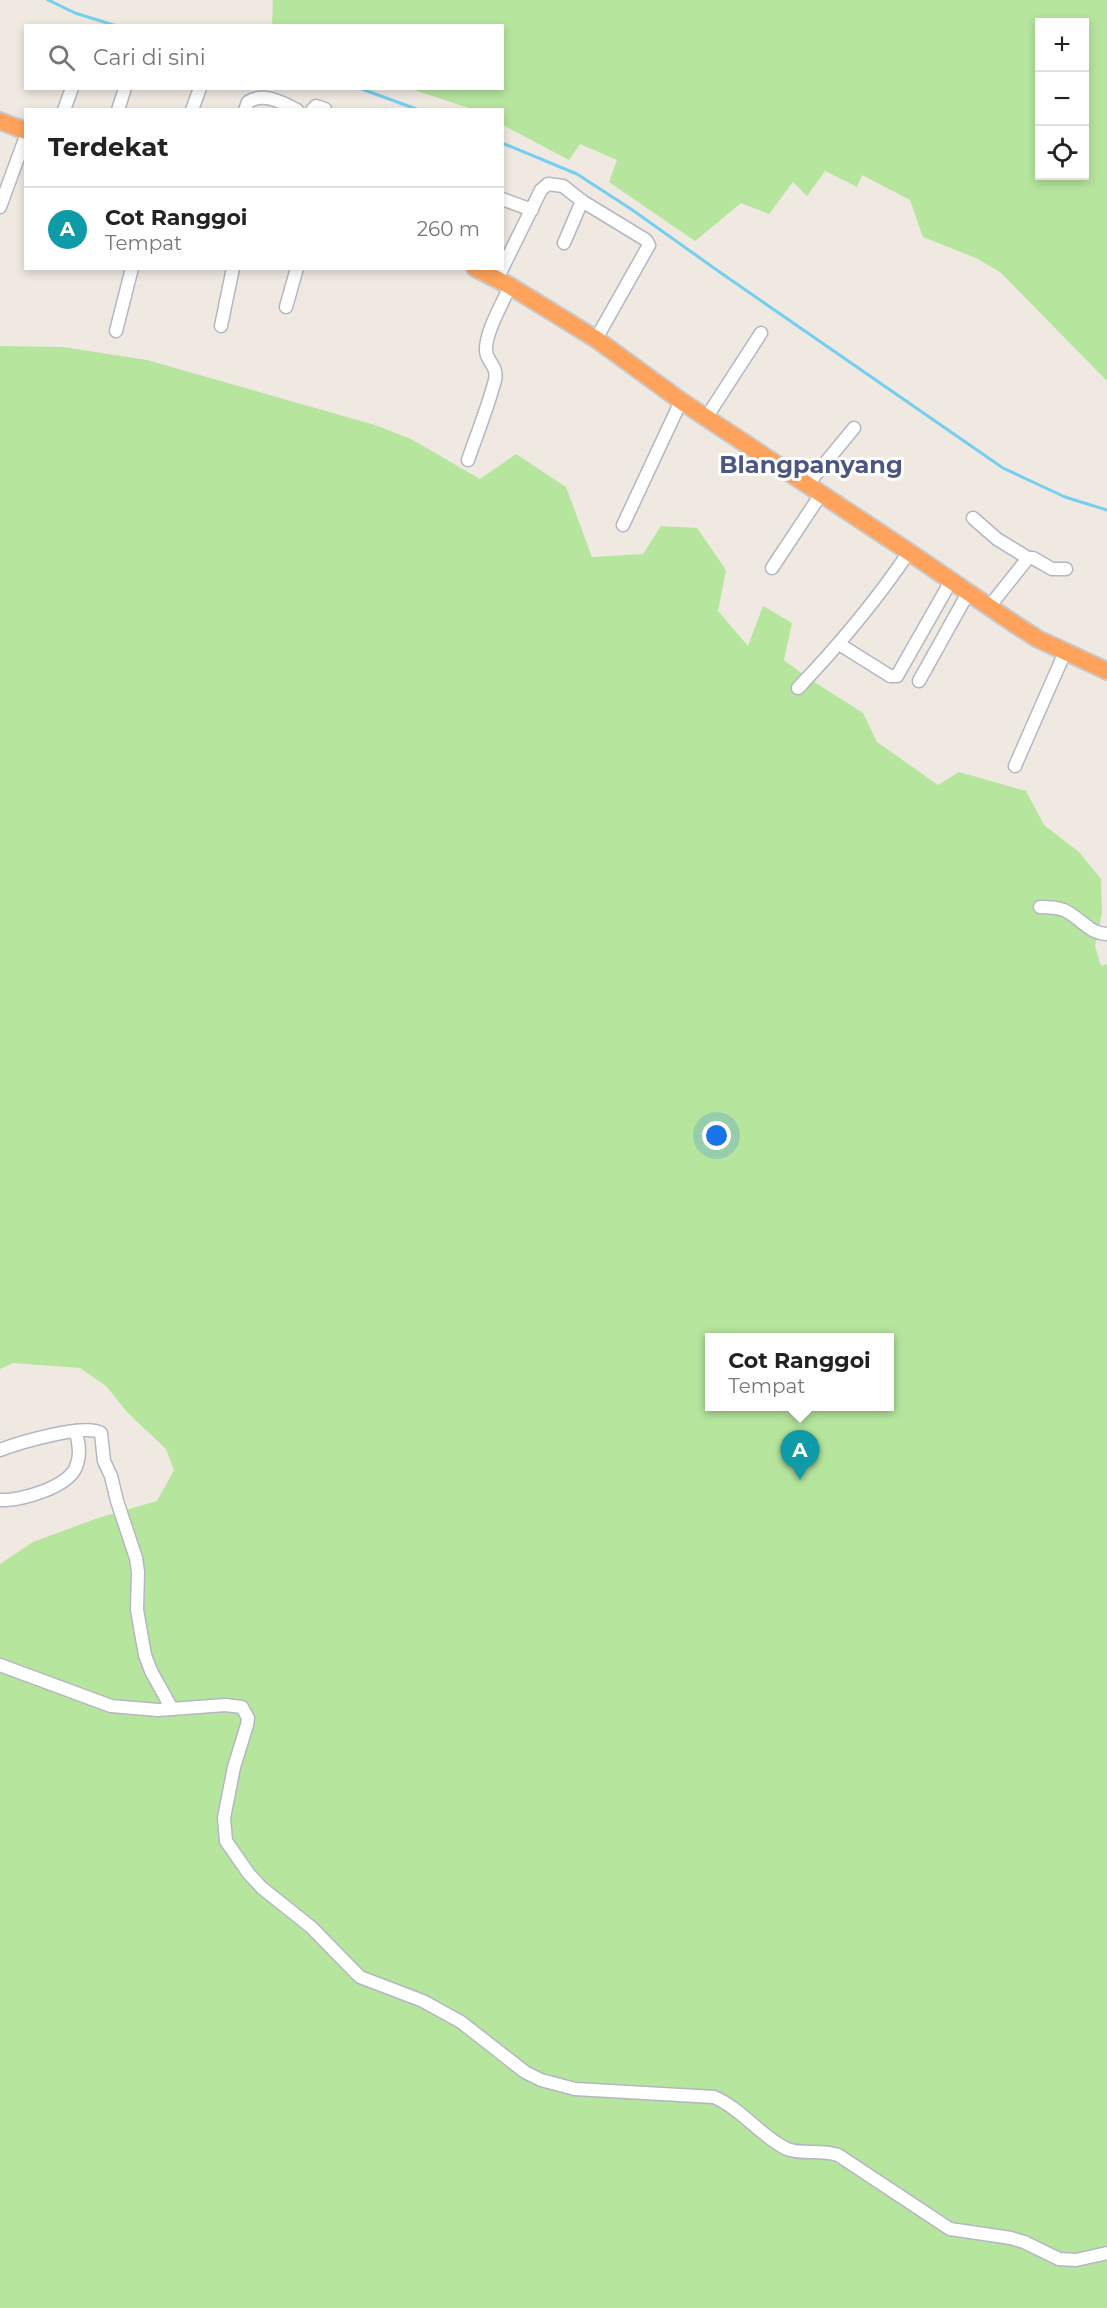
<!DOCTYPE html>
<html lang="id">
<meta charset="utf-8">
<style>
:root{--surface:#fff;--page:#f2f2f2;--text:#222;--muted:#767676;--line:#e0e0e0;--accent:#4264fb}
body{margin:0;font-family:Montserrat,sans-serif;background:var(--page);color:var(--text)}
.controls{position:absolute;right:18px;top:18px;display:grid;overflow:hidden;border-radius:0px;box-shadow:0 3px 9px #0003}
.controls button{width:54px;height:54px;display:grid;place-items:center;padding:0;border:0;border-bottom:2px solid var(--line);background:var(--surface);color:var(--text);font:30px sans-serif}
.you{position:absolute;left:717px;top:1136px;width:21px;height:21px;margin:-15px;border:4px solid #fff;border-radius:50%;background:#1a73e8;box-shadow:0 0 0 9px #1a73e833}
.badge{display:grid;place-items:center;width:39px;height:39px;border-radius:50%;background:var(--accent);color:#fff;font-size:20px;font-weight:700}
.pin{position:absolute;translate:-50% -50px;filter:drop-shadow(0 2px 3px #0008)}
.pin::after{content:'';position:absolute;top:32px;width:21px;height:18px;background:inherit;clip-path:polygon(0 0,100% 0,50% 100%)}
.popup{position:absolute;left:705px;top:1333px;width:189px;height:78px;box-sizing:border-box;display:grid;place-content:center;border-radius:0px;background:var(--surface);filter:drop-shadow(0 2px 4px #0005);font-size:20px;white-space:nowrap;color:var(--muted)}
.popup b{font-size:22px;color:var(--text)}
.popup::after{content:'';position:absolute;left:50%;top:100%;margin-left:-12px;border:12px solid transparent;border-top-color:var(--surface)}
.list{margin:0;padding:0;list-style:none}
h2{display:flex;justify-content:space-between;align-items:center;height:78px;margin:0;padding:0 24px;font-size:26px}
h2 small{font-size:20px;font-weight:400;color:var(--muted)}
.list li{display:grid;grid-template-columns:39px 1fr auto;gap:18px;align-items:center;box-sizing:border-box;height:84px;padding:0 24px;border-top:2px solid var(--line)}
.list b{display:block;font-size:22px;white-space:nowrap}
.list p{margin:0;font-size:20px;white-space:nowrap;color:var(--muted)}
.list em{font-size:20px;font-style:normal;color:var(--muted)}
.icon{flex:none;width:33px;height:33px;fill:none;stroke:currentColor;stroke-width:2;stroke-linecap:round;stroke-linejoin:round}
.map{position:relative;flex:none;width:1107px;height:2308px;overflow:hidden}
.search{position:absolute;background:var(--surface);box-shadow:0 3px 9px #0003;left:24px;top:24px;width:480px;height:66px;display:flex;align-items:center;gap:15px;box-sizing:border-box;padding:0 21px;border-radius:0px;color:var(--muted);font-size:22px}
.panel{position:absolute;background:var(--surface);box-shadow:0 3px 9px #0003;left:24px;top:108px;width:480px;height:162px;border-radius:0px}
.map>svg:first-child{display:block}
.green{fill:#b6e59e;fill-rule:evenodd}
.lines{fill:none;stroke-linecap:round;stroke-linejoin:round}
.stream{stroke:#75cff0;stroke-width:3}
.minor-casing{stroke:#b4b7c1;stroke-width:15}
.highway-casing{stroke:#c9c9c9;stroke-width:20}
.minor{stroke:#fff;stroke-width:12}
.highway{stroke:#ffa35c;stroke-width:16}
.labels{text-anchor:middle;stroke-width:6;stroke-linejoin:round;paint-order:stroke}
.quarter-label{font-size:24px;font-weight:bold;fill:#4d5680;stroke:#fff}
</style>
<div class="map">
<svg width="1107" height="2308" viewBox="0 0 1107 2308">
<rect width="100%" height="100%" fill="#efe9e1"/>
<g class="green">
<path d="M 273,0 L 1107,0 L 1107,381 L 1000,272 L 976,258 L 923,237 L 910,200 L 862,175 L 857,187 L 825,171 L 807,196 L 793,182 L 769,214 L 741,203 L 695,241 L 609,182 L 617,160 L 580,144 L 569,160 L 503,125 L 502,110 L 472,109 L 411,89 L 502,88 L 502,26 L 272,25 ZM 1040,22 L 1084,22 L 1084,176 L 1040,176 Z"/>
<path d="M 0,346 L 63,347 L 147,360 L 375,425 L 411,439 L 480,479 L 516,454 L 566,487 L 592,557 L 643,554 L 661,526 L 697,528 L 726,570 L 718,611 L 748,646 L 763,606 L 792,623 L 784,660 L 808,678 L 863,713 L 877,742 L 938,785 L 959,772 L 1026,791 L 1044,825 L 1079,852 L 1101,879 L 1102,913 L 1095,946 L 1101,966 L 1107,964 L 1107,2308 L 0,2308 L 0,1564 L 33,1542 L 98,1518 L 157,1501 L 174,1470 L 166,1449 L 128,1413 L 106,1386 L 80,1368 L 13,1363 L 0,1369 ZM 710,1338 L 890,1338 L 890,1406 L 710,1406 Z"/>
</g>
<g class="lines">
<g class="stream">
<path d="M 48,0 L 75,13 L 117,26"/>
<path d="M 359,88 L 419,110"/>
<path d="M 502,143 L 577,174 L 631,209 L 721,273 L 1003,468 L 1065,497 L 1107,510"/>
</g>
<g class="minor-casing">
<g id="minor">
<path d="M 64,110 L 72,88"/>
<path d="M 118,110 L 125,88"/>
<path d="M 192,110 L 200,88"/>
<path d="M 245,110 L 248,102 C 263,92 282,102 297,110"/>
<path d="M 312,110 L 316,106 L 325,109"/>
<path d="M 502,199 L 532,210"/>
<path d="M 582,201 L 646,240 L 649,245 L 596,339"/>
<path d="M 0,207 L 26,136"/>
<path d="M 497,279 L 541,190 L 548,184 L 563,186 L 582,201 L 564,243"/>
<path d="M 286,307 L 297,268"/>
<path d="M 221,326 L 233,268"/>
<path d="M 116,331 L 132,268"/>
<path d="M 706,418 L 761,333"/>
<path d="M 468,460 C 477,434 488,407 495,380 C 498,365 487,363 486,351 C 485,332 503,303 510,286"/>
<path d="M 807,485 L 854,428"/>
<path d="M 973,518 L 997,539 L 1028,558"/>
<path d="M 623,525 L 681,401"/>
<path d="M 772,568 L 821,494"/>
<path d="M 989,607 L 1028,558 L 1033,558 L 1052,569 L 1066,569"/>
<path d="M 839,644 L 890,676 L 897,676 L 951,581"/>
<path d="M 919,681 L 968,593"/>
<path d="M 798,688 C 839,645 876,601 909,552"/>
<path d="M 1015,766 L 1065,652"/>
<path d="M 1040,907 C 1048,907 1056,907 1064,910 C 1080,917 1089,934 1107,934"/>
<path d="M 0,1450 C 18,1443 85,1423 101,1433 L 104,1461 L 111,1476 L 117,1501 L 136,1558 L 138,1572 L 137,1610 L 145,1655 L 151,1671 L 172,1709"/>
<path d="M 0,1500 C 21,1501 71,1487 77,1464 C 81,1453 78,1442 76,1431"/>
<path d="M 0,1665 L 111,1706 L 158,1710 L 225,1705 L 242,1707 L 248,1718 L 247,1725 L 234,1767 L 224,1818 L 226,1841 L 249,1874 L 262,1888 L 311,1927 L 360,1977 L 423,2001 L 461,2022 L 525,2072 L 541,2080 L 575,2089 L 714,2097 C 742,2109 760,2136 787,2149 C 801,2155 821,2149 838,2155 L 950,2229 L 1011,2238 L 1024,2242 L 1059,2259 L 1076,2260 L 1107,2253"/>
</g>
</g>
<g class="highway-casing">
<g id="highway">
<path d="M 0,121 L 26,131"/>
<path d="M 475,268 L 510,286 L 596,339 L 681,401 L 909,552 L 1013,623 L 1038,639 L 1107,671"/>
</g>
</g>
<use href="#minor" class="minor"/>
<use href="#highway" class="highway"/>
</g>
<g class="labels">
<g class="quarter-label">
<text x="811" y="473">Blangpanyang</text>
</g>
</g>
</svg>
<div class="controls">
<button>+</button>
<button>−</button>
<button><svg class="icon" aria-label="locate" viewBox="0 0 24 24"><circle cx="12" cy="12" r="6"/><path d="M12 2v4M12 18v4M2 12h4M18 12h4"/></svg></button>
</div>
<div class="you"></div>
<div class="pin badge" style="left:800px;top:1480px;background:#0f9aa8">A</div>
<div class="popup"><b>Cot Ranggoi</b>Tempat</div>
<div class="search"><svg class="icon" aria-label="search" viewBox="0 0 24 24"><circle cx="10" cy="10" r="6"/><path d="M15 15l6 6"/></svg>Cari di sini</div>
<section class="panel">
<h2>Terdekat<small></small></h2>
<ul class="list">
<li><span class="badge" style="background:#0f9aa8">A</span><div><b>Cot Ranggoi</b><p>Tempat</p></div><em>260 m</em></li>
</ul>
</section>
</div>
